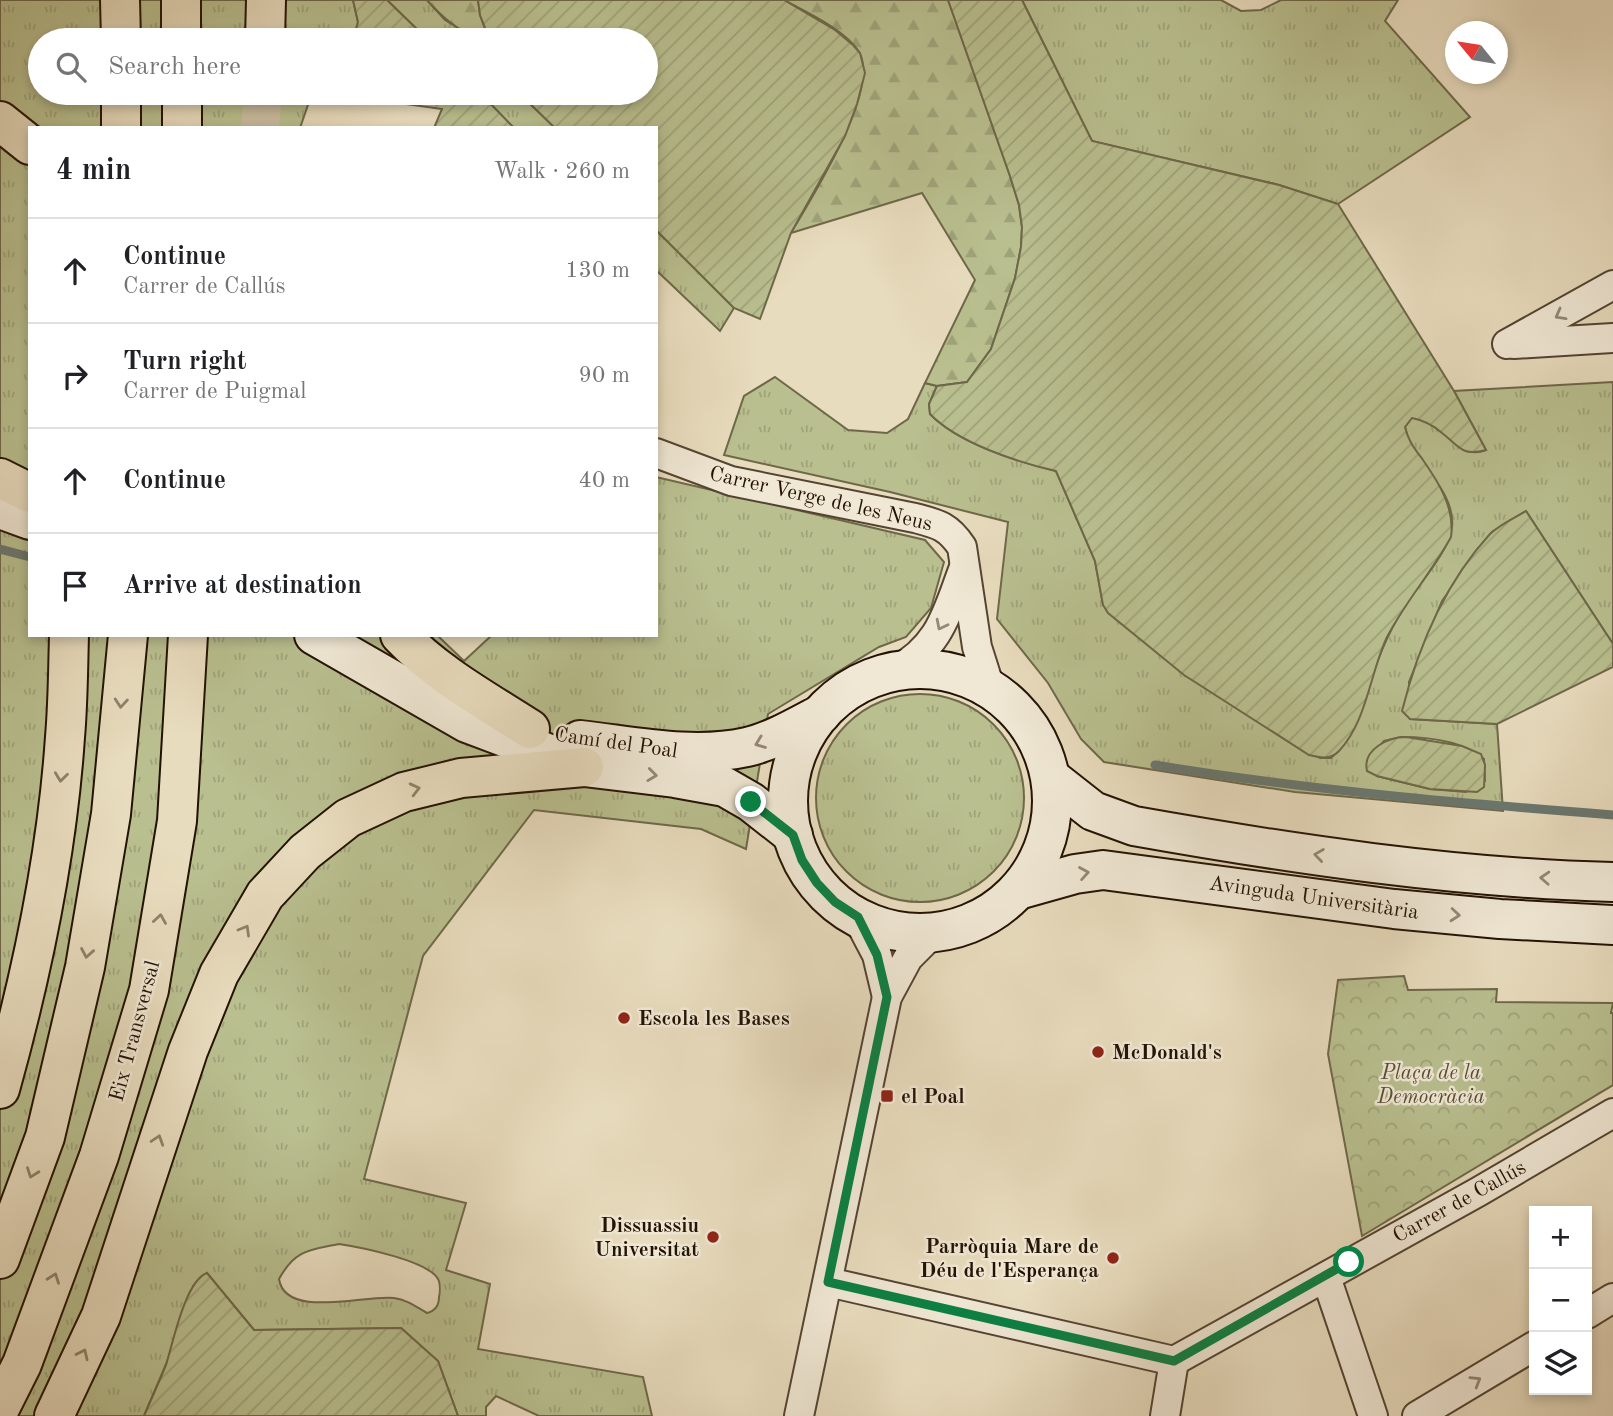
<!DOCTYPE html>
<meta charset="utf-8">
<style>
:root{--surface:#fff;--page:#f6f6f6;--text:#202124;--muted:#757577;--line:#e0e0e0}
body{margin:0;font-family:"Old Standard TT",serif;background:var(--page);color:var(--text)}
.controls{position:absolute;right:21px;bottom:21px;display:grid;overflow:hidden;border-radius:0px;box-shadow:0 4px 10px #0003}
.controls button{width:63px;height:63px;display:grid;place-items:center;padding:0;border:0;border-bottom:2px solid var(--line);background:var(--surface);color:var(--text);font:35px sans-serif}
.compass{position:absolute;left:1445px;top:21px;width:63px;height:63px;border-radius:50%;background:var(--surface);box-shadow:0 4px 10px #0003;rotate:300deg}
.stop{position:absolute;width:21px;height:21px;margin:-16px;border:5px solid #0b8043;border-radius:50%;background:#fff}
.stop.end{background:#0b8043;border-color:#fff;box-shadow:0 2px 7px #0008}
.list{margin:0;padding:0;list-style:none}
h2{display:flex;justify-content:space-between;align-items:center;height:91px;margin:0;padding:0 28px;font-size:30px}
h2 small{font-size:23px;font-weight:400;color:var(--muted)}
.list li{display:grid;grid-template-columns:46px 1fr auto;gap:21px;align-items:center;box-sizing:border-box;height:105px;padding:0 28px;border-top:2px solid var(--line)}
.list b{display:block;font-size:26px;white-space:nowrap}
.list p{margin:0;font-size:23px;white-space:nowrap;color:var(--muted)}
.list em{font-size:23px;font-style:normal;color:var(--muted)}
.icon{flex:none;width:38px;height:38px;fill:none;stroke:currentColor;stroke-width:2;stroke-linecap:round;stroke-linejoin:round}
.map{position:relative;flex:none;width:1613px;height:1416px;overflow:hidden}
.search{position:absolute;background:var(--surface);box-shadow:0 4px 10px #0003;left:28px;top:28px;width:630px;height:77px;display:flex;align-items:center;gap:18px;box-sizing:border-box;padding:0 24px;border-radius:38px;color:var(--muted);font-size:26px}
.panel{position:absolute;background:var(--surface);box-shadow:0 4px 10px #0003;left:28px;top:126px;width:630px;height:511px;border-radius:0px}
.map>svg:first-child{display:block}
.grass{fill:url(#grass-tufts);stroke:#6e6849;stroke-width:2;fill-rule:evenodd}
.forest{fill:url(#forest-firs);stroke:#6e6849;stroke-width:2}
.park{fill:url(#park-crowns);stroke:#6e6849;stroke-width:2}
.garden{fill:url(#garden-furrows);stroke:#6e6849;stroke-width:2}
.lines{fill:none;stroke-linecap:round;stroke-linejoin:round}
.stream{stroke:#697770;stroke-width:9}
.highway-tunnel{stroke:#cabea2;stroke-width:38;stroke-dasharray:38 19;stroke-linecap:butt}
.street-casing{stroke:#544432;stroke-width:32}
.secondary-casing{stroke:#231203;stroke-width:42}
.highway-casing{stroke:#231203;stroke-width:42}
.street{stroke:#f0e8d5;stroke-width:28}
.secondary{stroke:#f0e8d5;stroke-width:38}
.highway{stroke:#e8dcbe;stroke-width:38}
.oneway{stroke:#948876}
.oneway2{stroke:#8f816a}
.route{stroke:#0b8043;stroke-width:9}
.poi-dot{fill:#8f2418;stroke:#f0e8d5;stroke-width:2.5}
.labels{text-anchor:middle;stroke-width:5;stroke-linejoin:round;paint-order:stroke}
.street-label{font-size:21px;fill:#231203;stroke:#f0e8d5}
.poi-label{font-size:21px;font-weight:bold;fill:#231203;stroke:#f0e8d5;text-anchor:start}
.park-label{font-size:21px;font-style:italic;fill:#584f34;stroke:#f0e8d5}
</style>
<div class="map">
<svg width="1613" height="1416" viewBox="0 0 1613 1416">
<defs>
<pattern id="grass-tufts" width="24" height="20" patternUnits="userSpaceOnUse" patternTransform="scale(1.75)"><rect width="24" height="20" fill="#b9bf8f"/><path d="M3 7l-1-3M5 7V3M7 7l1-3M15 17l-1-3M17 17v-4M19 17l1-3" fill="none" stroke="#9fa37a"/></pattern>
<pattern id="forest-firs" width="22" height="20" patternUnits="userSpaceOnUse" patternTransform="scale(1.75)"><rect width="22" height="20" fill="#b9bf8f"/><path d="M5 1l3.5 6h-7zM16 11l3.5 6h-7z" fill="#9fa37a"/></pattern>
<pattern id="park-crowns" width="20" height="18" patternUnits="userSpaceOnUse" patternTransform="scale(1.75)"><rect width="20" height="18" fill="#b9bf8f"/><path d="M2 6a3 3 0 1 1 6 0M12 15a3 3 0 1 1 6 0" fill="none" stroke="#9fa37a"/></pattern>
<pattern id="garden-furrows" width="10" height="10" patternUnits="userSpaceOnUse" patternTransform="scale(1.75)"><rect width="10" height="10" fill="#b9bf8f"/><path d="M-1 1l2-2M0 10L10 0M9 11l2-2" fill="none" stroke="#9fa37a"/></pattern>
</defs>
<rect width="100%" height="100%" fill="#e8dcbe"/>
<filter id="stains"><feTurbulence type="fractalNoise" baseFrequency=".00286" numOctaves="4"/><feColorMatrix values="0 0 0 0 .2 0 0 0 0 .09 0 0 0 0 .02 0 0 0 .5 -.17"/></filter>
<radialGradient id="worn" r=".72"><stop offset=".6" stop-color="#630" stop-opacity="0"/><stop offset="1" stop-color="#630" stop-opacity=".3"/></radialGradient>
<g class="grass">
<path d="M 0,0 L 353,0 L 358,22 L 353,40 L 40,40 L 40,93 L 312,93 L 300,128 L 30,128 L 30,635 L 437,635 L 464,661 L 492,635 L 656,635 L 656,477 L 925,540 L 944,562 L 931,608 L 906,637 L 879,647 L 768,714 L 746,849 L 701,829 L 534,810 L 423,956 L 364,1179 L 466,1203 L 446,1270 L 490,1284 L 478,1349 L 643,1377 L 652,1416 L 539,1416 L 496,1396 L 486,1407 L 486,1416 L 458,1416 L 438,1361 L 401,1328 L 254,1330 L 207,1273 L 190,1292 L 167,1362 L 144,1416 L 0,1416 ZM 339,1244 C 359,1247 432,1261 439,1281 C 440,1285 440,1293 439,1297 C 439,1305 435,1311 427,1313 C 416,1307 408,1300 394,1298 C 367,1294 285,1320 279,1279 C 295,1250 309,1250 339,1244 Z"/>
<path d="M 387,0 L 427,0 L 445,20 L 478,40 L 428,40 Z"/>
<path d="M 1022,0 L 1221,0 L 1241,11 L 1261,10 L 1281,0 L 1398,0 L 1385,21 L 1470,117 L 1338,204 L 1279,185 L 1092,141 Z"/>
<path d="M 480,93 L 519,93 L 555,128 L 514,128 Z"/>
<path d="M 656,230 L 734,308 L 720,331 L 656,270 Z"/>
<path d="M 775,377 L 848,430 L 887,433 L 908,419 L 925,383 L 937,386 L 929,404 L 930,414 C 959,444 1016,461 1056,471 L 1095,561 L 1103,605 L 1320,758 L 1331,758 C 1353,739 1361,709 1370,683 C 1379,654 1392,625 1409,600 C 1421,582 1450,549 1452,527 C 1456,490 1411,459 1405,427 L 1412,417 C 1421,420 1430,423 1438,429 C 1454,440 1464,459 1486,450 L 1454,391 L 1613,382 L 1613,644 L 1526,511 L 1492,532 L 1442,601 L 1409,682 L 1410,719 L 1497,724 L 1503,811 L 1295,792 L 1104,762 L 1081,739 L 1048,683 L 997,619 L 1008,522 L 890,492 L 724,455 L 744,396 ZM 1401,737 C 1428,737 1463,741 1484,759 L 1485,781 L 1466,792 L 1430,789 L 1377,776 L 1367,761 L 1384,741 Z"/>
<circle cx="920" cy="798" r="104"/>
</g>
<g class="forest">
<path d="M 427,0 L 478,0 L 480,15 L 487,34 L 477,38 C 456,29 442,17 427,0 Z"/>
<path d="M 784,0 L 948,0 L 950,5 L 1010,176 L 1019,205 L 1022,227 L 1021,247 L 1015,278 L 991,349 L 967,382 L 937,386 L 925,383 L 975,280 L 922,193 L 791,233 C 811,198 881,90 859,52 C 846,30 806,12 784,0 Z"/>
</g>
<path class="park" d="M 1404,976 L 1408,990 L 1497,989 L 1496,1002 L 1613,1003 L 1611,1013 L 1613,1013 L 1613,1085 L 1362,1236 L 1328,1054 L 1338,980 Z"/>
<g class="garden">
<path d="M 353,0 L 387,0 L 428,40 L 353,40 L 358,22 Z"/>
<path d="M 478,0 L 784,0 L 835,30 L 853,45 L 860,53 L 865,73 L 857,104 L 845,136 L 791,233 L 760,319 L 734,308 L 656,230 L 656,128 L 555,128 L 519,93 L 646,93 L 646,40 L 478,40 L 477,38 L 487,33 L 480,15 Z"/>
<path d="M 948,0 L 1022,0 L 1092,141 L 1279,185 L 1338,204 L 1454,391 L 1486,450 C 1462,457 1459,446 1442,433 C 1433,425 1423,420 1412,418 L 1405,427 C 1408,441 1415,449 1423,460 C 1439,483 1455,508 1451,537 C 1432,572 1405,602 1387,637 C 1370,673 1367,721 1339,751 C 1330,760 1321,758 1309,755 L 1184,675 L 1108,613 L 1103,605 L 1095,561 L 1056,471 C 1017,462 958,443 930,414 L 929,404 L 937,386 L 967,382 L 991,349 L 1015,278 L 1021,247 L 1022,227 L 1019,205 L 1010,176 Z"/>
<path d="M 327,93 L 480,93 L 514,128 L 434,128 L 442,109 Z"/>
<path d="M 1526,511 L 1613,644 L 1613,667 L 1497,724 L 1410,719 L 1402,711 C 1418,647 1445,583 1490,534 C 1499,525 1514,518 1526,511 Z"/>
<path d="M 1406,737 L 1462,746 L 1481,754 L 1485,765 L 1484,787 L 1477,792 L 1430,789 L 1377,776 L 1367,771 C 1362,749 1389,737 1406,737 Z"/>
<path d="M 207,1273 L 254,1330 L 401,1328 L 438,1361 L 458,1416 L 144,1416 C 151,1399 159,1383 166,1365 C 173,1343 185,1281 207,1273 Z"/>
</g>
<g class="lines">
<g class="stream">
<path d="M 0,549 L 30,557"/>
<path d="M 1155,765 C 1307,790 1460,803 1613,815"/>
</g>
<path class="highway-tunnel" d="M 260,128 L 263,93"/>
<g class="street-casing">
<g id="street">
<path d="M 1507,344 L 1613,285"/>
<path d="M 1514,344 L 1613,338"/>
<path d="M 656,453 L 731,481 L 915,518 C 938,524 948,526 962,547 L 977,647 L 990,688"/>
<path d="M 895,671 C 940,646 946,615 963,570"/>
<path d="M 857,917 L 877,955 L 887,997"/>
<path d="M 1326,1277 L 1373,1416"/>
<path d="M 828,1282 L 1174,1361 L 1478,1192 L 1613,1113"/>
<path d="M 1587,1314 L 1613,1298"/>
<path d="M 799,1416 L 887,997 L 908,958 L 933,933"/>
<path d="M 1165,1416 L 1174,1361"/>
<path d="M 1417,1416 L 1534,1346"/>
</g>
</g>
<g class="secondary-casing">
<g id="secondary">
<path d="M 0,509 L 30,520"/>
<path d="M 314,635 L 467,723 L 584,767 L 675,778 L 725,787 L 751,802 L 793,835"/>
<circle cx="920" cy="801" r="132"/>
<path d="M 580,740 C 634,746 693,759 747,747 C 773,741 798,726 821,714"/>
<path d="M 1051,778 L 1093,811 L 1134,826 C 1292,854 1453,878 1613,882"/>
<path d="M 1018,890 L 1075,874 L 1103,870 L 1394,909 L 1500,919 L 1613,925"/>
</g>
</g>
<g class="highway-casing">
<g id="highway">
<path d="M 120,0 L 121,40"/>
<path d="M 181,0 L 181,40"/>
<path d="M 265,40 L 266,0"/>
<path d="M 121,93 L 121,128"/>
<path d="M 182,93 L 182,128"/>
<path d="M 0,121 L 30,145"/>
<path d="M 0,478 L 30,493"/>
<path d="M 400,635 C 437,674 485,700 530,729"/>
<path d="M 0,1089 C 32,974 57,856 65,737 C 68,703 68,669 69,635"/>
<path d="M 0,1259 L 45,1137 L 85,967 L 111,814 L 128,635"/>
<path d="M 0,1408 L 22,1364 L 99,1156 L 149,990 L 177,821 L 188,635"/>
<path d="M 54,1416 L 101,1316 L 188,1051 L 219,974 L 265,895 L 305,852 L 348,818 L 404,792 L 461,778 L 584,767"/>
</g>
</g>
<use href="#street" class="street"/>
<use href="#secondary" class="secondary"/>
<use href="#highway" class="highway"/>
</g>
<defs><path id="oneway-chevron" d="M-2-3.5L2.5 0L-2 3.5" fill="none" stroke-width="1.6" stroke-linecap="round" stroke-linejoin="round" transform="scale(1.75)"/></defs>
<g class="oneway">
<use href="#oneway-chevron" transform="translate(1560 315) rotate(151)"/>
<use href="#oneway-chevron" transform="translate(941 625) rotate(117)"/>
<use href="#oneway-chevron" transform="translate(760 743) rotate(159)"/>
<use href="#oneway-chevron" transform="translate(652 775) rotate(7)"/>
<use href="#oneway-chevron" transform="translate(1319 855) rotate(-172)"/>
<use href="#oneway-chevron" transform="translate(1084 873) rotate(-10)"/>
<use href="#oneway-chevron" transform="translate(1545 878) rotate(-177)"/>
<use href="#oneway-chevron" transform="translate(1455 915) rotate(5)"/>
<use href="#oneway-chevron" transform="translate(1476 1381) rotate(-31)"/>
</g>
<g class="oneway2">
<use href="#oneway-chevron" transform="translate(121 703) rotate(95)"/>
<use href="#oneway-chevron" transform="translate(61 777) rotate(97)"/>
<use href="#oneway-chevron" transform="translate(415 789) rotate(-14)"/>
<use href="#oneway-chevron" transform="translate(160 919) rotate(-81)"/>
<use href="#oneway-chevron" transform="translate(245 930) rotate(-60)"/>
<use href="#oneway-chevron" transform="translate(87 953) rotate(100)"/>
<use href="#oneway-chevron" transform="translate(158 1140) rotate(-72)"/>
<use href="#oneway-chevron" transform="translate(32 1173) rotate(110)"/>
<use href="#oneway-chevron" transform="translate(54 1278) rotate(-70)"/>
<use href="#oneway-chevron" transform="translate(83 1354) rotate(-65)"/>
</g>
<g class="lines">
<path class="route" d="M 751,802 L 793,835 L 802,860 L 817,883 L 835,902 L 858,917 L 877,955 L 887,997 L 828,1282 L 1174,1361 L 1349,1262"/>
</g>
<g class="poi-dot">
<circle cx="624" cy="1018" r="7"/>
<circle cx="1098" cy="1052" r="7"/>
<rect x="880" y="1089" width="14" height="14" rx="3.5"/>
<circle cx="713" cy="1237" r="7"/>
<circle cx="1113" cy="1258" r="7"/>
</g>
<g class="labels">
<g class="street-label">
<text transform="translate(821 498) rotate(13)" y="7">Carrer Verge de les Neus</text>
<text transform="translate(616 742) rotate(8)" y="7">Camí del Poal</text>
<text transform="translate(1314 897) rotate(8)" y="7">Avinguda Universitària</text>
<text transform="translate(134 1031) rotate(-75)" y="7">Eix Transversal</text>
<text transform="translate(1459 1201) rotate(-29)" y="7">Carrer de Callús</text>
</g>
<g class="poi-label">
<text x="638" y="1025">Escola les Bases</text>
<text x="1112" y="1059">McDonald's</text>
<text x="901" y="1103">el Poal</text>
<text x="699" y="1232" text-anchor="end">Dissuassiu<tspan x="699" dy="24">Universitat</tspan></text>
<text x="1099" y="1253" text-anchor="end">Parròquia Mare de<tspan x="1099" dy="24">Déu de l'Esperança</tspan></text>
</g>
<g class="park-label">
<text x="1431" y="1079">Plaça de la<tspan x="1431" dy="24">Democràcia</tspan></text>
</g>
</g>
<rect width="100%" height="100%" filter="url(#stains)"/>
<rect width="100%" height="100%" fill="url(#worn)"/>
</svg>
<div class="controls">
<button>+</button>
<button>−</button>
<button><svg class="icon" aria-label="layers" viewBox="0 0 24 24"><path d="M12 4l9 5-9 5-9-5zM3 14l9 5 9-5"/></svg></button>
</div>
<svg class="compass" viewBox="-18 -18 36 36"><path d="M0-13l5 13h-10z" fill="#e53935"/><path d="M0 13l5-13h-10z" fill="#757577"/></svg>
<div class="stop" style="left:1349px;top:1262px"></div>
<div class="stop end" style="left:751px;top:802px"></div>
<div class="search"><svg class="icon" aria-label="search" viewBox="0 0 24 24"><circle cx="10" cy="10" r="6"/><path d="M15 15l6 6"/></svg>Search here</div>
<section class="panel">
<h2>4 min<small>Walk · 260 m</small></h2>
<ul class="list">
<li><svg class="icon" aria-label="ahead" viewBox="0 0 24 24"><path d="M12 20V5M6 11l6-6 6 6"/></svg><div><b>Continue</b><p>Carrer de Callús</p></div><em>130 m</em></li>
<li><svg class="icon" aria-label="right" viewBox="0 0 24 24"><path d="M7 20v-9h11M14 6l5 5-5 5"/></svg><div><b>Turn right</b><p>Carrer de Puigmal</p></div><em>90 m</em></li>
<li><svg class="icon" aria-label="ahead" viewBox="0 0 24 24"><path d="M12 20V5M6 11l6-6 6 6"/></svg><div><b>Continue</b></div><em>40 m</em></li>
<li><svg class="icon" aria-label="arrive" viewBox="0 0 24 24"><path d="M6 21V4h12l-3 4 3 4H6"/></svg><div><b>Arrive at destination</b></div></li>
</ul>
</section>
</div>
